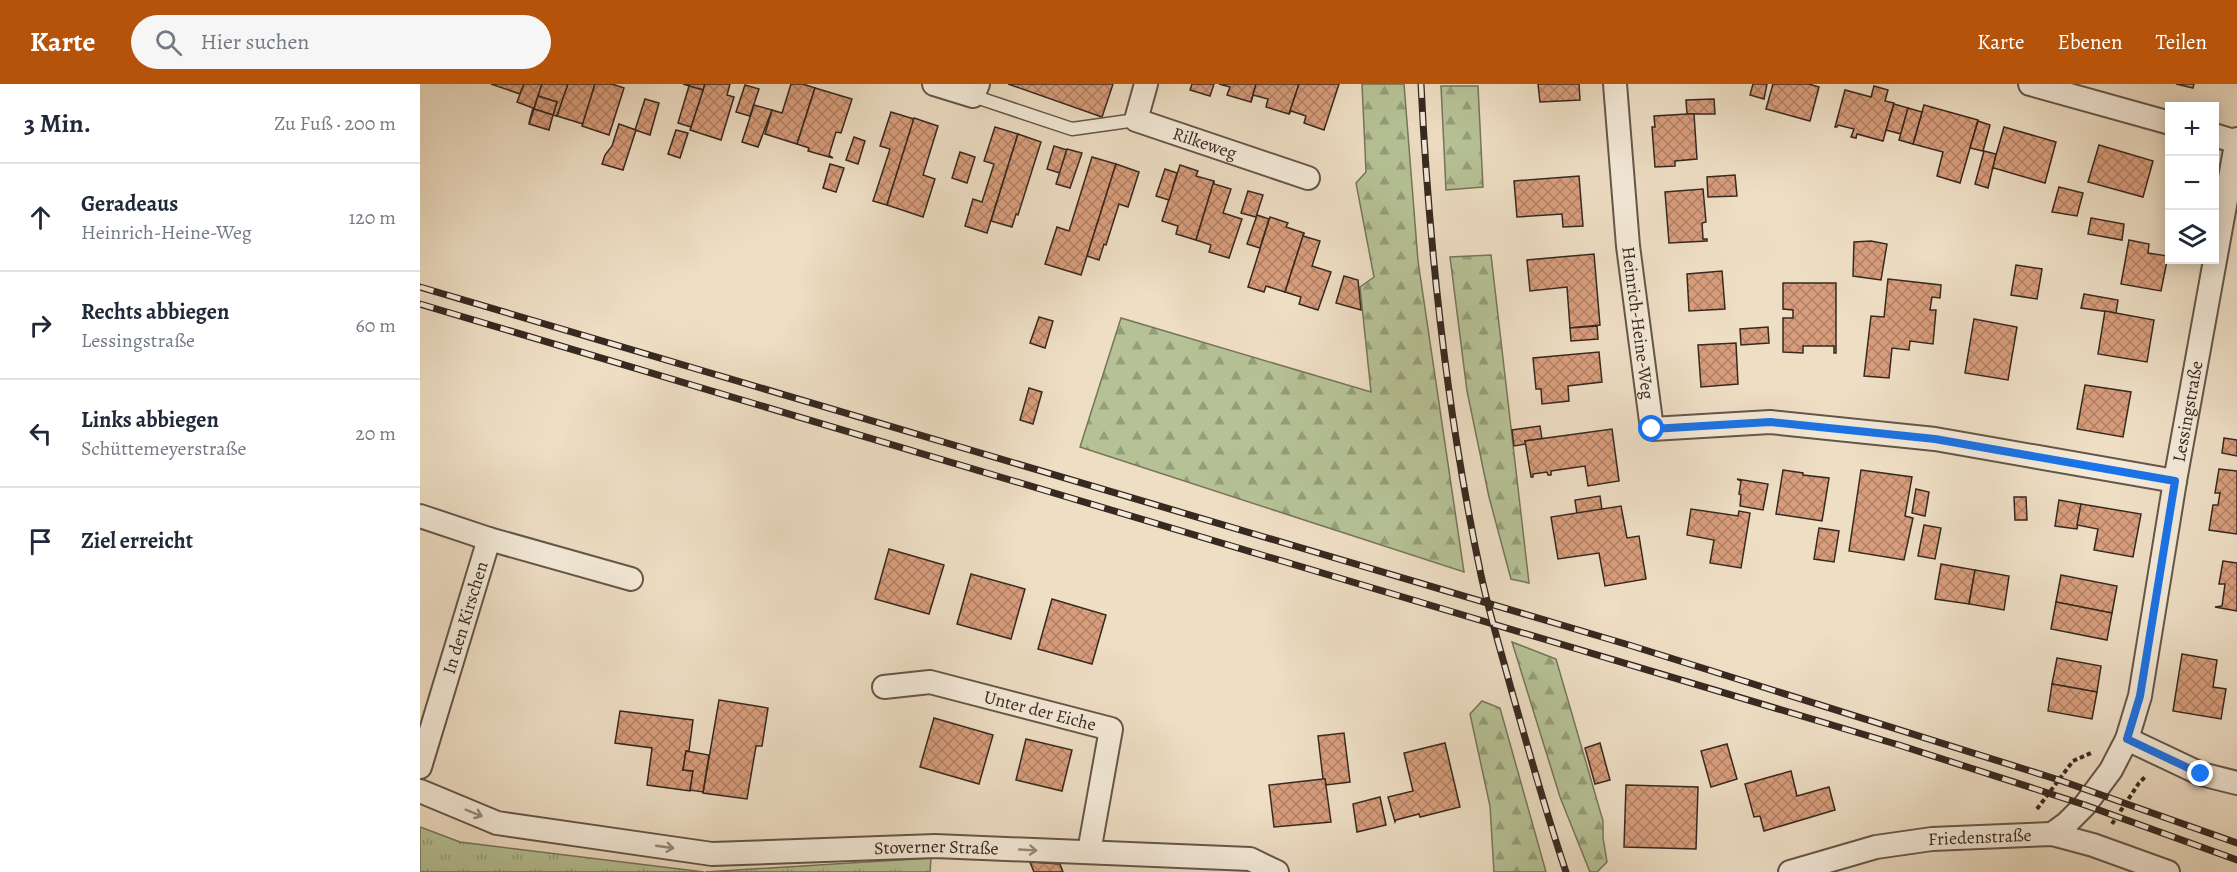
<!DOCTYPE html>
<html lang="de">
<meta charset="utf-8">
<style>
:root{--surface:#fff;--page:#f6f6f7;--text:#1f2937;--muted:#747a83;--line:#e0e1e3;--accent:#b45309}
body{margin:0;font-family:Alegreya,serif;background:var(--page);color:var(--text)}
.controls{position:absolute;right:18px;top:18px;display:grid;overflow:hidden;border-radius:0px;box-shadow:0 3px 15px #0003}
.controls button{width:54px;height:54px;display:grid;place-items:center;padding:0;border:0;border-bottom:2px solid var(--line);background:var(--surface);color:var(--text);font:30px sans-serif}
.stop{position:absolute;width:18px;height:18px;margin:-14px;border:4px solid #1a73e8;border-radius:50%;background:#fff}
.stop.end{background:#1a73e8;border-color:#fff;box-shadow:0 2px 6px #0008}
.list{margin:0;padding:0;list-style:none}
h2{display:flex;justify-content:space-between;align-items:center;height:78px;margin:0;padding:0 24px;font-size:26px}
h2 small{font-size:20px;font-weight:400;color:var(--muted)}
.list li{display:grid;grid-template-columns:39px 1fr auto;gap:18px;align-items:center;box-sizing:border-box;height:108px;padding:0 24px;border-top:2px solid var(--line)}
.list b{display:block;font-size:22px;white-space:nowrap}
.list p{margin:0;font-size:20px;white-space:nowrap;color:var(--muted)}
.list em{font-size:20px;font-style:normal;color:var(--muted)}
.icon{flex:none;width:33px;height:33px;fill:none;stroke:currentColor;stroke-width:2;stroke-linecap:round;stroke-linejoin:round}
.map{position:relative;flex:none;width:1817px;height:788px;overflow:hidden}
header{display:flex;align-items:center;gap:36px;box-sizing:border-box;height:84px;padding:0 30px;background:var(--accent);color:#fff}
header strong{font-size:28px}
nav{display:flex;gap:33px;margin-inline-start:auto;font-size:21px}
.search{width:420px;height:54px;background:var(--page);display:flex;align-items:center;gap:15px;box-sizing:border-box;padding:0 21px;border-radius:33px;color:var(--muted);font-size:22px}
main{display:flex}
aside{flex:1;background:var(--surface)}
.map>svg:first-child{display:block}
.grass{fill:url(#grass-tufts);stroke:#76755b;stroke-width:1.5}
.forest{fill:url(#forest-firs);stroke:#76755b;stroke-width:1.5}
.building{fill:url(#building-cross-hatch);stroke:#372820;stroke-width:1.5}
.lines{fill:none;stroke-linecap:round;stroke-linejoin:round}
.service-casing{stroke:#655649;stroke-width:15}
.minor-casing{stroke:#655649;stroke-width:26}
.path{stroke:#372820;stroke-width:4;stroke-dasharray:4.5 3;stroke-linecap:butt}
.service{stroke:#f4ead9;stroke-width:12}
.minor{stroke:#f4ead9;stroke-width:22}
.rail-casing{stroke:#372820;stroke-width:7}
.rail{stroke:#f4ead9;stroke-width:4.5;stroke-dasharray:14;stroke-linecap:butt}
.oneway{stroke:#96897c}
.route{stroke:#1a73e8;stroke-width:8}
.labels{text-anchor:middle;stroke-width:4.5;stroke-linejoin:round;paint-order:stroke}
.street-label{font-size:18px;fill:#372820;stroke:#f4ead9}
</style>
<header>
<strong>Karte</strong>
<div class="search"><svg class="icon" aria-label="search" viewBox="0 0 24 24"><circle cx="10" cy="10" r="6"/><path d="M15 15l6 6"/></svg>Hier suchen</div>
<nav><a>Karte</a><a>Ebenen</a><a>Teilen</a></nav>
</header>
<main>
<aside>
<h2>3 Min.<small>Zu Fuß · 200 m</small></h2>
<ul class="list">
<li><svg class="icon" aria-label="ahead" viewBox="0 0 24 24"><path d="M12 20V5M6 11l6-6 6 6"/></svg><div><b>Geradeaus</b><p>Heinrich-Heine-Weg</p></div><em>120 m</em></li>
<li><svg class="icon" aria-label="right" viewBox="0 0 24 24"><path d="M7 20v-9h11M14 6l5 5-5 5"/></svg><div><b>Rechts abbiegen</b><p>Lessingstraße</p></div><em>60 m</em></li>
<li><svg class="icon" aria-label="left" viewBox="0 0 24 24"><path d="M17 20v-9H6M10 6l-5 5 5 5"/></svg><div><b>Links abbiegen</b><p>Schüttemeyerstraße</p></div><em>20 m</em></li>
<li><svg class="icon" aria-label="arrive" viewBox="0 0 24 24"><path d="M6 21V4h12l-3 4 3 4H6"/></svg><div><b>Ziel erreicht</b></div></li>
</ul>
</aside>
<div class="map">
<svg width="1817" height="788" viewBox="0 0 1817 788">
<defs>
<pattern id="grass-tufts" width="24" height="20" patternUnits="userSpaceOnUse" patternTransform="scale(1.5)"><rect width="24" height="20" fill="#b6c296"/><path d="M3 7l-1-3M5 7V3M7 7l1-3M15 17l-1-3M17 17v-4M19 17l1-3" fill="none" stroke="#959e7a"/></pattern>
<pattern id="forest-firs" width="22" height="20" patternUnits="userSpaceOnUse" patternTransform="scale(1.5)"><rect width="22" height="20" fill="#b6c296"/><path d="M5 1l3.5 6h-7zM16 11l3.5 6h-7z" fill="#959e7a"/></pattern>
<pattern id="building-cross-hatch" width="8" height="8" patternUnits="userSpaceOnUse" patternTransform="scale(1.5)"><rect width="8" height="8" fill="#d89d7c"/><path d="M0 0l8 8M0 8l8-8" fill="none" stroke="#b08065"/></pattern>
</defs>
<rect width="100%" height="100%" fill="#eedec4"/>
<filter id="stains"><feTurbulence type="fractalNoise" baseFrequency=".00333" numOctaves="4"/><feColorMatrix values="0 0 0 0 .2 0 0 0 0 .09 0 0 0 0 .02 0 0 0 .5 -.17"/></filter>
<radialGradient id="worn" r=".72"><stop offset=".6" stop-color="#630" stop-opacity="0"/><stop offset="1" stop-color="#630" stop-opacity=".3"/></radialGradient>
<g class="grass">
<path d="M 0,743 L 40,758 L 284,788 L 0,788 Z"/>
<path d="M 511,774 L 510,788 L 285,788 Z"/>
</g>
<g class="forest">
<path d="M 942,0 L 984,0 L 998,177 L 1044,488 L 660,363 L 701,234 L 951,308 L 940,203 L 954,193 L 936,99 L 946,88 Z"/>
<path d="M 1021,2 L 1058,2 L 1063,103 L 1026,106 Z"/>
<path d="M 1071,171 L 1109,499 L 1091,495 L 1069,413 L 1047,307 L 1030,173 Z"/>
<path d="M 1092,558 L 1136,575 L 1183,737 L 1183,754 L 1187,778 L 1177,788 L 1170,788 L 1140,713 Z"/>
<path d="M 1062,617 L 1080,624 L 1126,788 L 1074,788 L 1070,722 L 1050,630 Z"/>
</g>
<g class="building">
<path d="M 71,0 L 104,0 L 100,10 Z"/>
<path d="M 104,0 L 122,0 L 109,39 L 113,24 L 97,18 Z"/>
<path d="M 122,0 L 148,0 L 137,32 L 133,31 L 137,18 L 118,12 Z"/>
<path d="M 148,0 L 175,0 L 163,40 L 137,32 Z"/>
<path d="M 175,0 L 192,0 L 204,4 L 189,51 L 162,42 Z"/>
<path d="M 263,0 L 285,0 L 283,6 Z"/>
<path d="M 285,0 L 310,0 L 307,11 L 314,13 L 301,56 L 270,46 Z"/>
<path d="M 371,0 L 383,0 L 395,4 L 377,60 L 345,50 L 352,26 L 362,29 Z"/>
<path d="M 588,0 L 693,0 L 682,33 Z"/>
<path d="M 772,0 L 794,0 L 790,12 L 770,6 Z"/>
<path d="M 799,0 L 836,0 L 831,18 L 807,11 L 810,3 Z"/>
<path d="M 836,0 L 879,0 L 869,30 L 846,23 L 848,15 L 833,11 L 831,18 Z"/>
<path d="M 879,0 L 919,0 L 904,46 L 884,39 L 886,32 L 871,27 L 869,30 Z"/>
<path d="M 1118,0 L 1159,0 L 1160,16 L 1120,18 Z"/>
<path d="M 1333,0 L 1347,0 L 1344,15 L 1330,11 Z"/>
<path d="M 1353,0 L 1389,0 L 1399,3 L 1390,37 L 1346,25 Z"/>
<path d="M 1756,0 L 1774,0 L 1773,4 Z"/>
<path d="M 325,1 L 339,5 L 330,32 L 316,28 Z"/>
<path d="M 269,2 L 283,6 L 271,43 L 258,39 Z"/>
<path d="M 1454,2 L 1468,6 L 1465,17 L 1474,19 L 1463,57 L 1437,50 L 1436,54 L 1431,53 L 1434,45 L 1418,41 L 1417,43 L 1415,43 L 1425,6 L 1451,13 Z"/>
<path d="M 395,4 L 432,15 L 421,49 L 416,48 L 409,71 L 413,74 L 388,67 L 389,64 L 377,60 Z"/>
<path d="M 118,12 L 137,18 L 133,31 L 114,25 Z"/>
<path d="M 225,15 L 239,19 L 230,51 L 215,46 Z"/>
<path d="M 1294,15 L 1295,30 L 1267,30 L 1266,16 Z"/>
<path d="M 1474,20 L 1488,24 L 1481,50 L 1466,46 Z"/>
<path d="M 334,21 L 352,26 L 338,63 L 322,58 Z"/>
<path d="M 1504,21 L 1558,36 L 1540,99 L 1517,92 L 1523,68 L 1493,60 Z"/>
<path d="M 1488,24 L 1502,28 L 1493,60 L 1479,56 Z"/>
<path d="M 114,25 L 133,31 L 129,46 L 109,40 Z"/>
<path d="M 471,28 L 494,35 L 467,121 L 453,117 L 470,65 L 460,62 Z"/>
<path d="M 1267,30 L 1274,30 L 1277,75 L 1255,77 L 1255,82 L 1235,83 L 1232,43 L 1235,43 L 1234,32 Z"/>
<path d="M 494,34 L 518,42 L 503,91 L 515,95 L 503,133 L 467,121 Z"/>
<path d="M 1558,37 L 1570,41 L 1563,67 L 1550,64 Z"/>
<path d="M 199,40 L 216,46 L 203,86 L 182,80 L 185,71 L 192,62 Z"/>
<path d="M 575,43 L 598,50 L 567,149 L 545,142 L 553,115 L 562,118 L 574,80 L 564,77 Z"/>
<path d="M 1584,43 L 1636,58 L 1625,99 L 1574,84 L 1572,85 Z"/>
<path d="M 256,46 L 268,49 L 260,74 L 248,70 Z"/>
<path d="M 598,50 L 621,58 L 598,131 L 596,130 L 592,143 L 571,137 Z"/>
<path d="M 434,53 L 445,57 L 438,80 L 426,76 Z"/>
<path d="M 1679,61 L 1733,77 L 1723,113 L 1668,98 Z"/>
<path d="M 634,62 L 647,66 L 640,89 L 627,85 Z"/>
<path d="M 647,65 L 662,69 L 650,104 L 636,100 Z"/>
<path d="M 1564,67 L 1576,70 L 1568,104 L 1555,100 Z"/>
<path d="M 540,68 L 555,73 L 547,99 L 532,94 Z"/>
<path d="M 672,73 L 696,80 L 661,191 L 625,180 L 637,143 L 649,147 Z"/>
<path d="M 410,80 L 424,84 L 416,108 L 403,104 Z"/>
<path d="M 696,80 L 719,88 L 708,123 L 699,120 L 686,161 L 684,160 L 679,176 L 667,172 Z"/>
<path d="M 760,81 L 778,87 L 776,92 L 794,97 L 776,156 L 756,150 L 758,142 L 742,137 Z"/>
<path d="M 745,85 L 757,89 L 749,116 L 736,112 Z"/>
<path d="M 1315,91 L 1317,112 L 1288,113 L 1287,93 Z"/>
<path d="M 1159,92 L 1163,142 L 1143,143 L 1142,130 L 1097,133 L 1094,97 Z"/>
<path d="M 794,97 L 794,100 L 811,105 L 803,129 L 822,135 L 809,174 L 789,168 L 791,161 L 776,156 Z"/>
<path d="M 1639,103 L 1663,109 L 1657,132 L 1632,128 Z"/>
<path d="M 1283,105 L 1286,138 L 1282,139 L 1283,155 L 1287,155 L 1287,157 L 1249,159 L 1245,108 Z"/>
<path d="M 828,107 L 843,111 L 836,133 L 821,129 Z"/>
<path d="M 837,131 L 849,135 L 840,164 L 827,160 Z"/>
<path d="M 850,133 L 868,139 L 866,143 L 884,149 L 865,208 L 846,202 L 844,208 L 828,203 Z"/>
<path d="M 1671,134 L 1704,140 L 1702,156 L 1668,150 Z"/>
<path d="M 884,149 L 883,152 L 900,157 L 892,182 L 911,188 L 898,226 L 879,220 L 881,213 L 865,208 Z"/>
<path d="M 1709,156 L 1729,160 L 1728,169 L 1748,172 L 1741,207 L 1701,200 Z"/>
<path d="M 1451,157 L 1467,160 L 1461,196 L 1433,192 L 1434,158 Z"/>
<path d="M 1174,170 L 1180,241 L 1150,244 L 1147,203 L 1110,207 L 1107,176 Z"/>
<path d="M 1596,181 L 1622,185 L 1617,215 L 1591,211 Z"/>
<path d="M 1302,187 L 1305,225 L 1269,227 L 1267,190 Z"/>
<path d="M 924,192 L 938,196 L 941,226 L 916,219 Z"/>
<path d="M 1468,195 L 1521,201 L 1520,214 L 1512,213 L 1510,226 L 1516,226 L 1513,260 L 1490,257 L 1489,266 L 1472,264 L 1469,294 L 1444,292 L 1451,232 L 1464,233 Z"/>
<path d="M 1363,199 L 1416,199 L 1416,269 L 1414,269 L 1414,262 L 1383,262 L 1383,269 L 1363,268 L 1363,234 L 1373,234 L 1373,226 L 1363,225 Z"/>
<path d="M 1664,210 L 1698,216 L 1696,229 L 1661,224 Z"/>
<path d="M 1685,227 L 1734,236 L 1727,278 L 1678,270 Z"/>
<path d="M 619,233 L 633,237 L 625,264 L 610,259 Z"/>
<path d="M 1554,235 L 1597,243 L 1588,296 L 1545,289 Z"/>
<path d="M 1177,242 L 1178,255 L 1151,257 L 1150,244 Z"/>
<path d="M 1348,243 L 1349,259 L 1321,261 L 1320,245 Z"/>
<path d="M 1316,259 L 1318,300 L 1281,303 L 1278,261 Z"/>
<path d="M 1179,268 L 1182,298 L 1148,302 L 1149,317 L 1122,320 L 1121,305 L 1116,305 L 1113,274 Z"/>
<path d="M 1665,301 L 1711,308 L 1703,353 L 1657,345 Z"/>
<path d="M 609,304 L 622,308 L 613,340 L 600,336 Z"/>
<path d="M 1120,342 L 1122,355 L 1105,357 L 1106,360 L 1094,362 L 1092,346 Z"/>
<path d="M 1192,345 L 1199,397 L 1168,402 L 1165,382 L 1131,387 L 1131,391 L 1128,391 L 1127,388 L 1113,390 L 1113,393 L 1111,393 L 1105,357 Z"/>
<path d="M 1804,354 L 1817,356 L 1817,372 L 1802,369 Z"/>
<path d="M 1799,385 L 1817,387 L 1817,450 L 1789,446 L 1793,421 L 1798,421 L 1800,409 L 1795,409 Z"/>
<path d="M 1363,386 L 1383,389 L 1383,391 L 1409,394 L 1402,437 L 1356,430 Z"/>
<path d="M 1441,386 L 1492,393 L 1485,432 L 1493,434 L 1484,476 L 1429,467 Z"/>
<path d="M 1317,395 L 1348,400 L 1343,426 L 1320,422 L 1321,411 L 1319,410 L 1321,397 Z"/>
<path d="M 1496,405 L 1509,408 L 1505,432 L 1492,429 Z"/>
<path d="M 1180,412 L 1182,426 L 1157,430 L 1155,416 Z"/>
<path d="M 1594,413 L 1606,413 L 1607,436 L 1595,436 Z"/>
<path d="M 1639,416 L 1661,420 L 1657,445 L 1635,442 Z"/>
<path d="M 1661,420 L 1721,430 L 1713,473 L 1674,466 L 1678,445 L 1657,441 Z"/>
<path d="M 1201,422 L 1207,454 L 1219,452 L 1226,495 L 1185,502 L 1179,469 L 1138,475 L 1131,433 Z"/>
<path d="M 1271,425 L 1318,432 L 1319,427 L 1330,429 L 1321,484 L 1290,479 L 1294,456 L 1267,451 Z"/>
<path d="M 1504,441 L 1521,444 L 1515,475 L 1498,472 Z"/>
<path d="M 1399,444 L 1419,447 L 1414,478 L 1394,475 Z"/>
<path d="M 469,465 L 524,481 L 509,530 L 455,515 Z"/>
<path d="M 1803,477 L 1817,479 L 1817,527 L 1795,523 L 1802,522 L 1805,500 L 1799,500 Z"/>
<path d="M 1521,480 L 1555,486 L 1549,520 L 1515,515 Z"/>
<path d="M 1555,486 L 1589,492 L 1584,526 L 1549,520 Z"/>
<path d="M 551,490 L 605,505 L 591,555 L 537,540 Z"/>
<path d="M 1641,491 L 1697,502 L 1692,529 L 1636,518 Z"/>
<path d="M 632,515 L 686,531 L 672,580 L 618,565 Z"/>
<path d="M 1636,518 L 1692,529 L 1687,556 L 1631,545 Z"/>
<path d="M 1762,570 L 1797,576 L 1793,603 L 1806,605 L 1801,635 L 1753,627 Z"/>
<path d="M 1637,574 L 1681,582 L 1677,608 L 1632,600 Z"/>
<path d="M 1632,600 L 1677,608 L 1672,635 L 1628,627 Z"/>
<path d="M 299,616 L 348,624 L 342,662 L 336,662 L 327,715 L 283,709 Z"/>
<path d="M 200,627 L 273,636 L 269,667 L 266,667 L 263,686 L 273,687 L 270,707 L 227,701 L 232,664 L 195,659 Z"/>
<path d="M 514,634 L 573,651 L 559,700 L 500,683 Z"/>
<path d="M 924,649 L 930,698 L 906,701 L 905,695 L 903,695 L 898,652 Z"/>
<path d="M 606,655 L 652,666 L 642,707 L 596,696 Z"/>
<path d="M 1025,659 L 1040,723 L 1000,733 L 999,730 L 976,736 L 975,738 L 968,713 L 993,707 L 984,669 Z"/>
<path d="M 1180,659 L 1190,696 L 1175,700 L 1165,664 Z"/>
<path d="M 1307,660 L 1317,695 L 1291,703 L 1281,667 Z"/>
<path d="M 266,667 L 289,671 L 283,708 L 270,706 L 270,707 L 273,687 L 263,686 Z"/>
<path d="M 1371,687 L 1377,712 L 1409,703 L 1415,726 L 1344,747 L 1340,732 L 1334,733 L 1325,700 Z"/>
<path d="M 903,695 L 905,695 L 911,738 L 854,743 L 849,701 Z"/>
<path d="M 1206,701 L 1278,703 L 1276,765 L 1204,763 Z"/>
<path d="M 960,713 L 966,741 L 937,748 L 933,720 Z"/>
<path d="M 610,778 L 640,780 L 643,788 L 614,788 Z"/>
</g>
<g class="lines">
<g class="service-casing">
<path id="service" d="M 553,12 L 652,45 L 716,36"/>
</g>
<g class="minor-casing">
<g id="minor">
<path d="M 514,0 L 553,12 L 558,0"/>
<path id="s1" d="M 726,0 L 716,36 L 888,94"/>
<path id="s2" d="M 1195,0 L 1208,162 L 1232,345 L 1350,338 L 1515,355 L 1755,397"/>
<path d="M 1610,0 L 1750,39"/>
<path d="M 1794,51 L 1817,58"/>
<path d="M 0,432 L 69,455 L 211,495"/>
<path id="s3" d="M 464,603 L 510,598 L 691,645 L 669,768"/>
<path d="M 1707,655 L 1781,690 L 1817,699"/>
<path id="s4" d="M 0,683 L 69,455"/>
<path id="s5" d="M 0,707 L 77,739 L 292,770 L 515,762 L 830,775 L 857,788"/>
<path id="s6" d="M 1632,750 L 1647,739 L 1665,721 L 1691,686 L 1707,655 L 1720,612 L 1755,397 L 1817,55"/>
<path id="s7" d="M 1370,788 L 1456,763 L 1512,755 L 1632,750 L 1673,761 L 1748,788"/>
</g>
</g>
<g class="path">
<path d="M 1617,725 L 1653,677 L 1671,669"/>
<path d="M 1692,740 L 1719,699 L 1726,692"/>
</g>
<use href="#service" class="service"/>
<use href="#minor" class="minor"/>
<g class="rail-casing">
<g id="rail">
<path d="M 1001,0 C 1009,164 1027,330 1061,491 C 1069,528 1080,564 1090,601 C 1108,664 1125,726 1146,788"/>
<path d="M 0,203 L 1209,561 L 1639,696 L 1817,759"/>
<path d="M 0,220 L 1479,661 L 1665,721 L 1817,776"/>
</g>
</g>
<use href="#rail" class="rail"/>
</g>
<defs><path id="oneway-shaft" d="M-6 0H5M1.5-3L5.5 0L1.5 3" fill="none" stroke-width="1.6" stroke-linecap="round" stroke-linejoin="round" transform="scale(1.5)"/></defs>
<g class="oneway">
<use href="#oneway-shaft" transform="translate(54 729) rotate(22)"/>
<use href="#oneway-shaft" transform="translate(245 763) rotate(8)"/>
<use href="#oneway-shaft" transform="translate(608 766) rotate(3)"/>
</g>
<g class="lines">
<path class="route" d="M 1232,345 L 1350,338 L 1515,355 L 1755,397 L 1720,612 L 1707,655 L 1781,690"/>
</g>
<g class="labels">
<g class="street-label">
<text dy="6" stroke="none"><textPath href="#s1" startOffset="110">Rilkeweg</textPath></text>
<text dy="6" stroke="none"><textPath href="#s2" startOffset="240">Heinrich-Heine-Weg</textPath></text>
<text dy="6" stroke="none"><textPath href="#s6" startOffset="456">Lessingstraße</textPath></text>
<text dy="6" stroke="none"><textPath href="#s4" startOffset="156">In den Kirschen</textPath></text>
<text dy="6" stroke="none"><textPath href="#s3" startOffset="160">Unter der Eiche</textPath></text>
<text dy="6" stroke="none"><textPath href="#s7" startOffset="194">Friedenstraße</textPath></text>
<text dy="6" stroke="none"><textPath href="#s5" startOffset="525">Stoverner Straße</textPath></text>
</g>
</g>
<rect width="100%" height="100%" filter="url(#stains)"/>
<rect width="100%" height="100%" fill="url(#worn)"/>
</svg>
<div class="controls">
<button>+</button>
<button>−</button>
<button><svg class="icon" aria-label="layers" viewBox="0 0 24 24"><path d="M12 4l9 5-9 5-9-5zM3 14l9 5 9-5"/></svg></button>
</div>
<div class="stop" style="left:1232px;top:345px"></div>
<div class="stop end" style="left:1781px;top:690px"></div>
</div>
</main>
